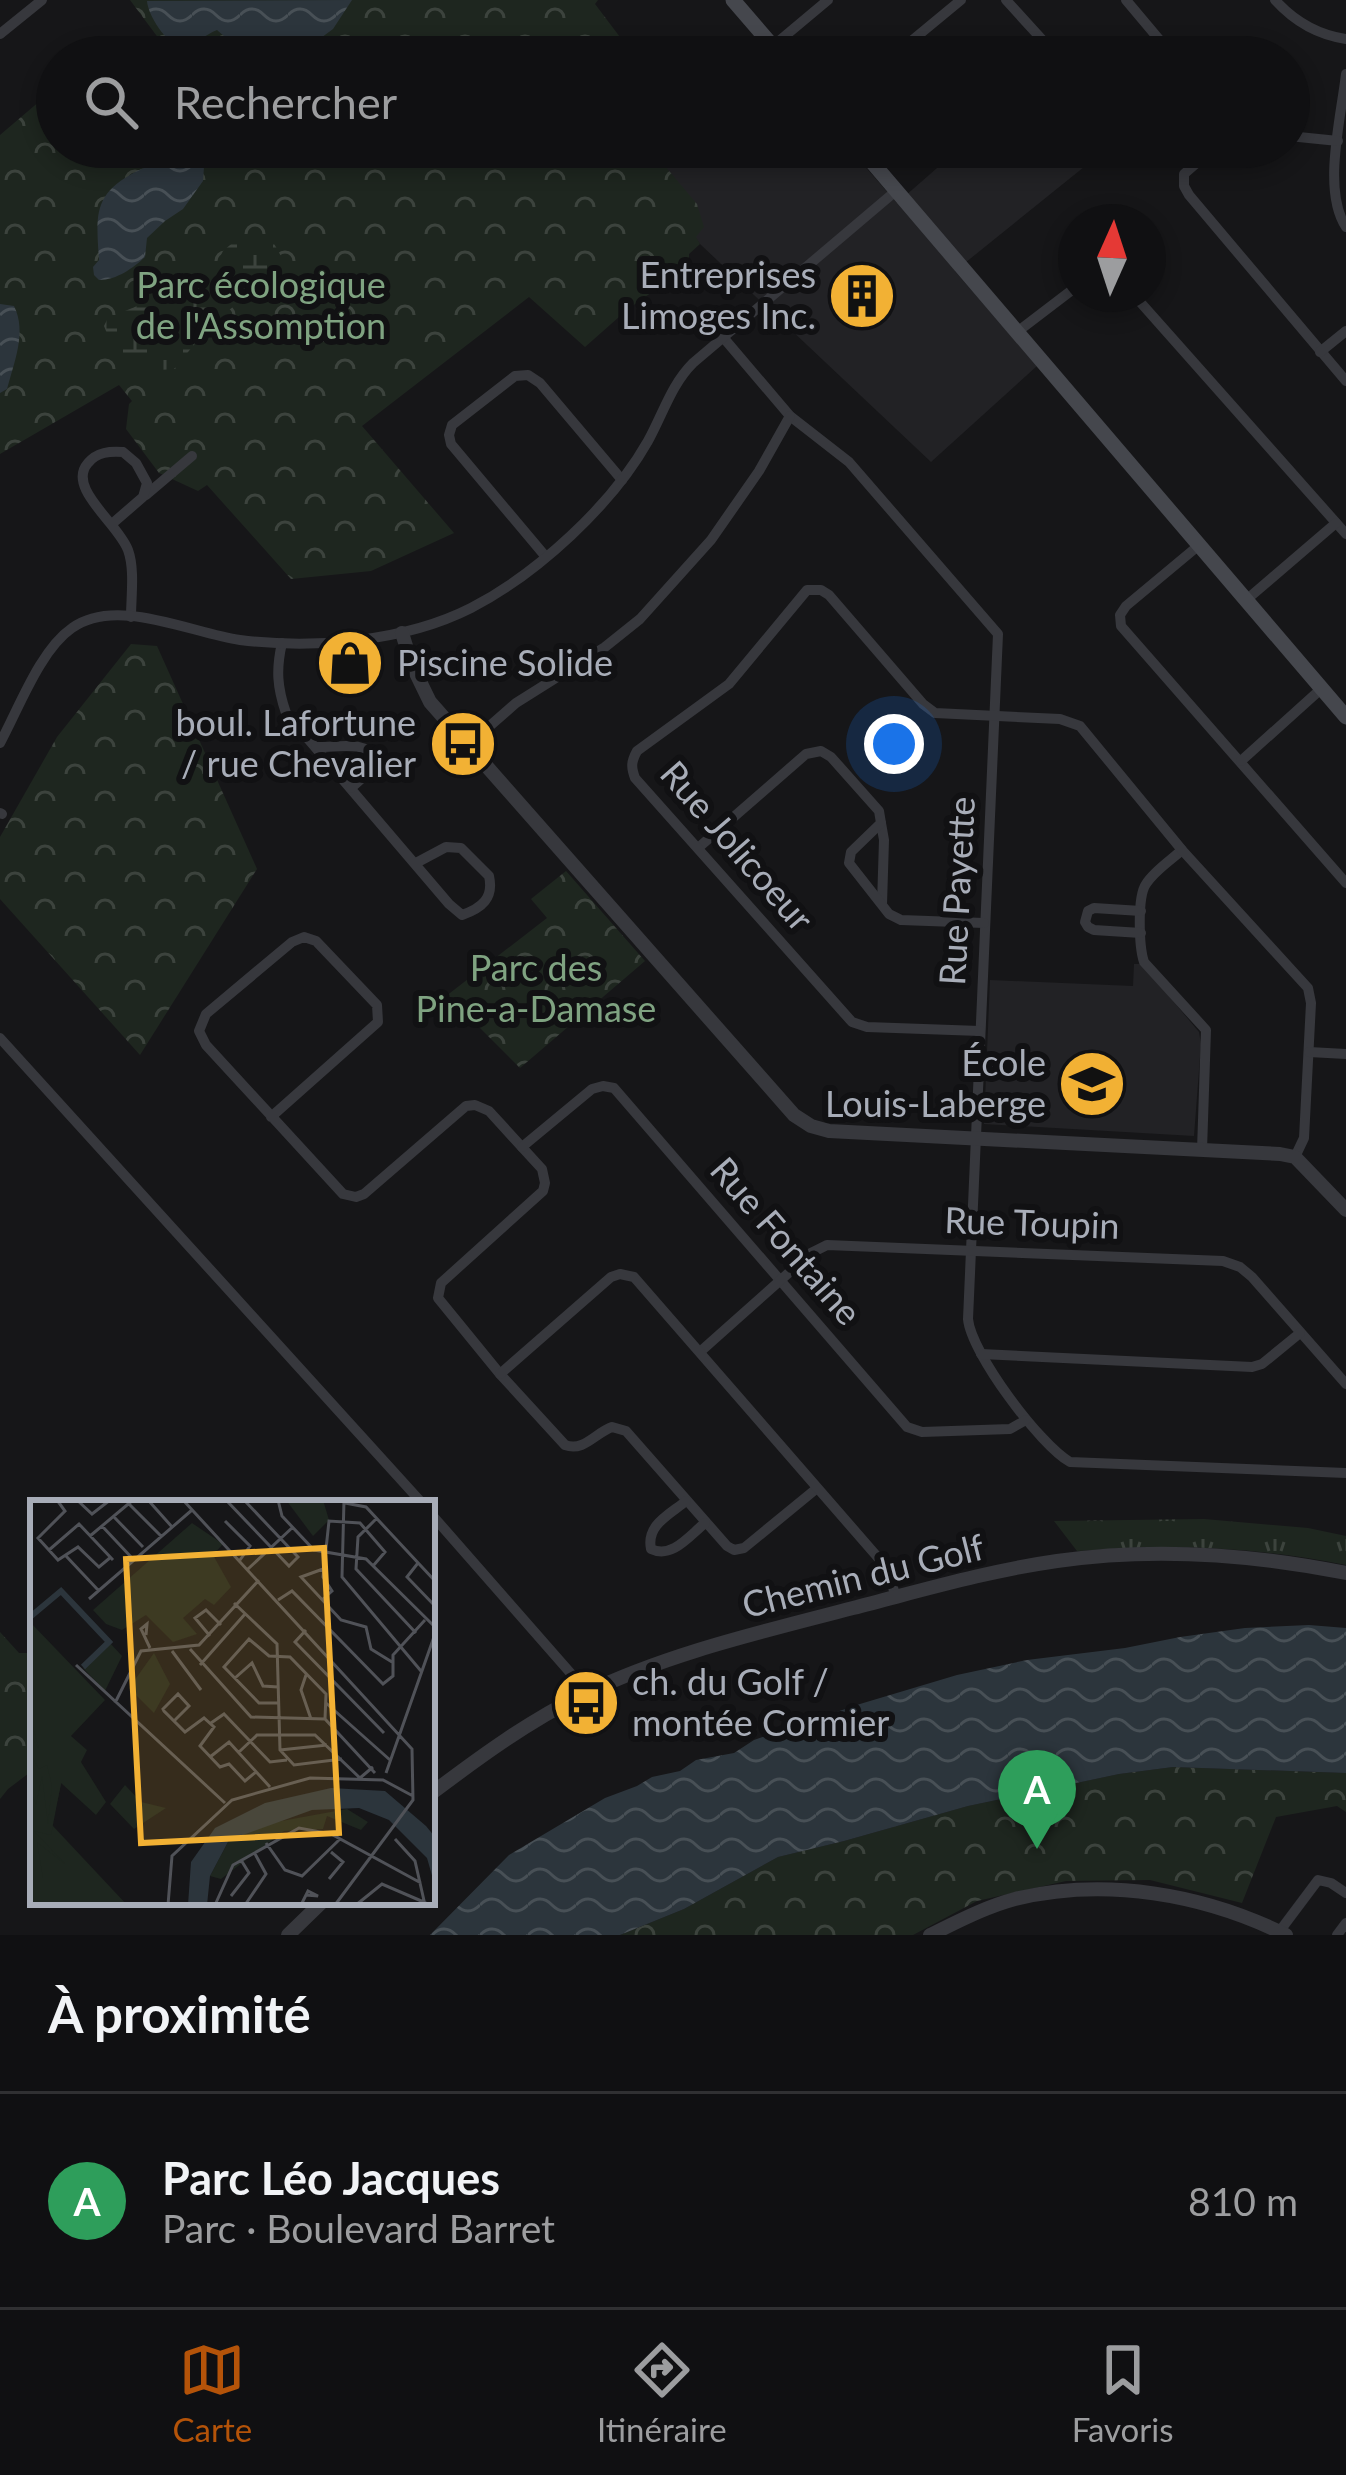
<!DOCTYPE html>
<html lang="fr">
<meta charset="utf-8">
<style>
:root{--surface:#101012;--page:#1e1e20;--text:#f1f3f6;--muted:#9c9d9f;--line:#303032;--accent:#b45309}
body{margin:0;font-family:Lato,sans-serif;background:var(--page);color:var(--text)}
.compass{position:absolute;left:1058px;top:204px;width:108px;height:108px;border-radius:50%;background:var(--surface);box-shadow:0 6px 18px #0003;rotate:3deg}
.you{position:absolute;left:894px;top:744px;width:42px;height:42px;margin:-30px;border:9px solid #fff;border-radius:50%;background:#1a73e8;box-shadow:0 0 0 18px #1a73e833}
.badge{display:grid;place-items:center;width:78px;height:78px;border-radius:50%;background:var(--accent);color:#fff;font-size:39px;font-weight:700}
.pin{position:absolute;translate:-50% -99px;filter:drop-shadow(0 3px 6px #0008)}
.pin::after{content:'';position:absolute;top:63px;width:42px;height:36px;background:inherit;clip-path:polygon(0 0,100% 0,50% 100%)}
.list{margin:0;padding:0;list-style:none}
h2{display:flex;justify-content:space-between;align-items:center;height:156px;margin:0;padding:0 48px;font-size:51px}
h2 small{font-size:39px;font-weight:400;color:var(--muted)}
.list li{display:grid;grid-template-columns:78px 1fr auto;gap:36px;align-items:center;box-sizing:border-box;height:216px;padding:0 48px;border-top:3px solid var(--line)}
.list b{display:block;font-size:45px;white-space:nowrap}
.list p{margin:0;font-size:39px;white-space:nowrap;color:var(--muted)}
.list em{font-size:39px;font-style:normal;color:var(--muted)}
.icon{flex:none;width:66px;height:66px;fill:none;stroke:currentColor;stroke-width:2;stroke-linecap:round;stroke-linejoin:round}
.map{position:relative;flex:none;width:1346px;height:1935px;overflow:hidden}
.search{position:absolute;background:var(--surface);box-shadow:0 6px 18px #0003;left:36px;right:36px;top:36px;height:132px;display:flex;align-items:center;gap:30px;box-sizing:border-box;padding:0 42px;border-radius:66px;color:var(--muted);font-size:45px}
.sheet{height:372px;background:var(--surface)}
nav{display:flex;justify-content:space-around;align-items:center;box-sizing:border-box;height:168px;border-top:3px solid var(--line);background:var(--surface);font-size:33px;color:var(--muted)}
nav a{display:grid;justify-items:center;gap:6px}
nav .on{color:var(--accent)}
.map>svg:first-child{display:block}
.built{fill:#222225}
.grass{fill:url(#grass-tufts)}
.forest{fill:url(#forest-crowns)}
.wetland{fill:url(#wetland-marsh)}
.water{fill:url(#water-waves)}
.lines{fill:none;stroke-linecap:round;stroke-linejoin:round}
.minor{stroke:#37383d;stroke-width:10}
.tertiary{stroke:#37383d;stroke-width:14}
.secondary{stroke:#45474d;stroke-width:15}
.labels{text-anchor:middle;stroke-width:12;stroke-linejoin:round;paint-order:stroke}
.poi-label{font-size:36px;fill:#a8adb8;stroke:#111113;text-anchor:end}
.park-label{font-size:36px;fill:#7fa381;stroke:#111113}
.street-label{font-size:36px;fill:#a8adb8;stroke:#111113}
.inset-river{fill:none;stroke:#2c353c;stroke-width:6}
.inset-road{fill:none;stroke:#505258;stroke-width:3}
.view{fill:#f2b134;fill-opacity:0.15;stroke:#f2b134;stroke-width:6}
.inset-edge{fill:none;stroke:#a8adb8;stroke-width:6}
</style>
<div class="map">
<svg width="1346" height="1935" viewBox="0 0 1346 1935">
<defs>
<pattern id="grass-tufts" width="24" height="20" patternUnits="userSpaceOnUse" patternTransform="scale(3)"><rect width="24" height="20" fill="#1e261f"/><path d="M3 7l-1-3M5 7V3M7 7l1-3M15 17l-1-3M17 17v-4M19 17l1-3" fill="none" stroke="#3c433d"/></pattern>
<pattern id="forest-crowns" width="20" height="18" patternUnits="userSpaceOnUse" patternTransform="scale(3)"><rect width="20" height="18" fill="#1e261f"/><path d="M2 6a3 3 0 1 1 6 0M12 15a3 3 0 1 1 6 0" fill="none" stroke="#3c433d"/></pattern>
<pattern id="wetland-marsh" width="20" height="14" patternUnits="userSpaceOnUse" patternTransform="scale(3)"><rect width="20" height="14" fill="#1e261f"/><path d="M1 5h8M5 5V1M11 12h8M15 12V8" fill="none" stroke="#3c433d"/></pattern>
<pattern id="water-waves" width="16" height="10" patternUnits="userSpaceOnUse" patternTransform="scale(3)"><rect width="16" height="10" fill="#2c353c"/><path d="M0 5q4-4 8 0t8 0" fill="none" stroke="#485056"/></pattern>
</defs>
<rect width="100%" height="100%" fill="#161618"/>
<g class="built">
<path d="M 646,147 L 848,147 L 897,203 L 961,147 L 1076,147 L 1089,163 L 955,271 L 1037,366 L 931,462 L 700,244 L 639,154 Z"/>
<path d="M 1134,964 L 1142,964 L 1199,1032 L 1201,1044 L 1194,1136 L 984,1124 L 990,980 L 1133,986 Z"/>
</g>
<path class="grass" d="M 1204,1519 L 1308,1528 L 1346,1536 L 1346,1565 C 1251,1546 1173,1544 1077,1551 L 1054,1521 Z"/>
<g class="forest">
<path d="M 130,0 L 598,0 L 595,4 L 635,57 L 162,57 L 168,51 Z"/>
<path d="M 54,89 L 57,92 L 57,147 L 649,147 L 697,204 L 704,227 L 696,237 L 700,244 L 689,254 L 689,266 L 628,309 L 585,347 L 529,297 L 362,426 L 454,533 L 371,571 L 291,579 L 207,485 L 198,491 L 159,473 L 126,429 L 129,404 L 132,401 L 119,385 L 0,454 L 0,135 Z"/>
<path d="M 131,644 L 157,646 L 257,869 L 140,1055 L 0,899 L 0,837 L 57,737 Z"/>
<path d="M 566,871 L 645,961 L 520,1068 L 469,1017 L 449,1010 L 441,1000 L 547,918 L 531,899 Z"/>
<path d="M 0,1632 L 19,1653 L 33,1653 L 33,1770 L 8,1789 L 0,1799 Z"/>
<path d="M 1173,1767 L 1346,1773 L 1346,1812 L 1337,1806 L 1276,1817 L 1242,1903 L 1150,1880 L 1066,1881 L 977,1901 L 913,1935 L 620,1935 L 684,1909 L 778,1857 L 844,1841 L 968,1806 L 1119,1774 Z"/>
</g>
<path class="wetland" d="M 259,234 L 272,240 L 282,258 L 267,281 L 212,323 L 174,369 C 137,373 118,362 104,326 L 108,318 L 181,288 L 215,267 L 223,251 L 236,240 Z"/>
<g class="water">
<path d="M 352,0 L 333,29 L 314,43 L 292,50 L 232,43 L 217,30 C 206,34 192,47 181,46 C 166,44 148,15 147,1 Z"/>
<path d="M 171,147 L 200,147 L 205,152 L 203,181 L 183,209 L 165,221 L 147,238 L 145,257 C 133,268 117,280 99,280 L 94,275 L 93,267 L 99,260 C 96,214 93,194 137,171 C 149,165 161,163 171,155 Z"/>
<path d="M 0,304 L 14,306 C 27,332 14,362 7,389 L 0,393 Z"/>
<path d="M 1309,1625 L 1346,1628 L 1346,1773 L 1173,1767 L 1119,1774 L 968,1806 L 844,1841 L 778,1857 L 684,1909 L 620,1935 L 430,1935 L 509,1855 L 605,1798 L 637,1786 L 652,1777 L 680,1771 L 696,1760 L 734,1753 L 754,1740 L 860,1704 L 957,1675 L 1027,1660 L 1125,1648 L 1180,1637 L 1245,1628 Z"/>
</g>
<g class="lines">
<g class="minor">
<path d="M 1006,0 L 1058,57"/>
<path d="M 1126,0 L 1168,50 L 1160,57"/>
<path d="M 1275,0 C 1294,21 1318,35 1346,39"/>
<path d="M 0,34 L 42,0"/>
<path d="M 773,46 L 828,0"/>
<path d="M 892,57 L 961,0"/>
<path d="M 1346,74 C 1341,118 1322,191 1346,227"/>
<path d="M 1289,136 L 1338,141"/>
<path d="M 1215,147 L 1184,174 L 1184,186 L 1189,195 L 1346,381"/>
<path d="M 1133,294 L 1346,534"/>
<path d="M 1017,332 L 1076,287"/>
<path d="M 722,336 L 790,416 L 849,462 L 998,634 L 968,1319 C 971,1353 1040,1445 1070,1462 L 1346,1473"/>
<path d="M 1320,352 L 1346,331"/>
<path d="M 146,495 L 192,456"/>
<path d="M 113,523 L 143,497 L 147,483 L 136,463 L 123,452 C 110,451 97,452 88,463 C 66,488 118,523 128,550 C 135,569 131,597 131,617"/>
<path d="M 1198,546 L 1126,606 L 1120,615 L 1121,626 L 1346,883"/>
<path d="M 546,557 L 451,444 L 449,435 L 452,425 L 515,376 L 528,375 L 540,383 L 622,480"/>
<path d="M 1245,601 L 1336,523"/>
<path d="M 282,643 C 276,669 277,687 286,713 L 449,904 L 462,915 C 482,908 494,898 489,876 L 461,848 L 446,847 L 416,863"/>
<path d="M 0,743 C 19,708 40,650 72,628 C 116,596 191,633 240,640 C 313,649 404,642 471,608 C 537,574 612,505 648,441 C 663,414 671,385 693,363 L 897,190"/>
<path d="M 468,745 L 516,703 L 605,647 L 640,619 L 711,540 L 759,471 L 790,416"/>
<path d="M 316,747 C 336,748 365,739 376,759 L 371,770 L 351,788"/>
<path d="M 1241,761 L 1321,689"/>
<path d="M 0,813 L 2,814"/>
<path d="M 881,823 L 884,840 L 882,904"/>
<path d="M 698,848 L 806,754 L 821,751 L 831,757 L 879,811 L 881,823 L 851,852 L 849,863 L 889,914 L 901,920 L 984,923"/>
<path d="M 1182,850 C 1171,860 1154,871 1146,884 C 1137,897 1139,947 1144,962 L 1206,1030 L 1202,1150"/>
<path d="M 1141,933 L 1094,930 L 1088,927 L 1085,922 L 1088,911 L 1094,908 L 1141,911"/>
<path d="M 980,1031 L 867,1027 L 852,1022 L 635,778 C 631,767 631,762 637,751 L 729,684 L 807,590 L 821,590 L 829,595 L 923,704 L 935,713 L 1060,719 L 1080,726 L 1182,850 L 1308,988 L 1311,1003 L 1304,1138 L 1295,1157"/>
<path d="M 0,1038 L 422,1503"/>
<path d="M 1309,1052 L 1346,1054"/>
<path d="M 271,1117 L 378,1022 L 377,1005 L 316,941 L 304,937 L 292,942 L 206,1014 L 199,1031 L 206,1045 L 343,1194 L 356,1197 L 364,1194 L 466,1106 L 475,1105 L 489,1111 L 542,1169 L 545,1183 L 543,1191 L 441,1283 L 438,1298 L 500,1374 L 565,1445 C 584,1452 595,1433 612,1427 L 626,1431 L 727,1546 L 734,1550 L 744,1548 L 816,1489"/>
<path d="M 522,1147 L 592,1089 L 603,1086 L 614,1088 L 907,1427 L 922,1432 L 1010,1429 L 1026,1420"/>
<path d="M 701,1351 L 811,1253 L 827,1245 L 1223,1261 L 1240,1267 L 1252,1277 L 1346,1384"/>
<path d="M 981,1354 L 1252,1367 L 1262,1364 L 1300,1333"/>
<path d="M 500,1374 L 611,1277 L 620,1274 L 634,1277 L 881,1561 L 887,1569 L 896,1597"/>
<path d="M 686,1501 C 669,1515 646,1525 651,1549 C 672,1559 689,1536 705,1523"/>
<path d="M 432,1515 L 588,1693"/>
<path d="M 1279,1932 L 1318,1880 L 1331,1883 L 1346,1893"/>
<path d="M 1337,1935 L 1346,1923"/>
</g>
<g class="tertiary">
<path d="M 402,633 L 412,665 L 430,702 L 794,1115 L 811,1126 L 829,1131 L 1280,1154 L 1295,1157 L 1346,1210"/>
<path d="M 432,1793 C 481,1756 529,1721 584,1694 C 669,1653 762,1632 853,1608 C 920,1591 987,1571 1057,1561 C 1153,1547 1251,1554 1346,1573"/>
<path d="M 288,1935 L 322,1902"/>
<path d="M 930,1935 C 957,1922 985,1907 1015,1899 C 1105,1877 1204,1894 1286,1935"/>
</g>
<g class="secondary">
<path d="M 733,0 L 782,57"/>
<path d="M 859,147 L 1346,717"/>
</g>
</g>
<defs>
<g id="building-disc" transform="scale(3.45)"><circle r="9.5" fill="#f2b134" stroke="#111113"/><path d="M-4-6H4V6H1V3H-1V6H-4ZM-2.5-4.3h1.7v1.8h-1.7ZM.8-4.3h1.7v1.8H.8ZM-2.5-1h1.7V.8h-1.7ZM.8-1h1.7V.8H.8Z" fill="#111"/></g>
<g id="shop-disc" transform="scale(3.45)"><circle r="9.5" fill="#f2b134" stroke="#111113"/><path d="M-5-2.5h2.3a2.7 3.5 0 0 1 5.4 0H5L5.5 6h-11ZM-1.5-2.5h3a1.5 2.3 0 0 0-3 0Z" fill="#111"/></g>
<g id="bus-disc" transform="scale(3.45)"><circle r="9.5" fill="#f2b134" stroke="#111113"/><path d="M-5-6H5V4H4V6H2V4H-2V6H-4V4H-5ZM-3.5-4V0h7V-4ZM-3.5 1.2v1.5H-2V1.2ZM2 1.2v1.5H3.5V1.2Z" fill="#111"/></g>
<g id="school-disc" transform="scale(3.45)"><circle r="9.5" fill="#f2b134" stroke="#111113"/><path d="M0-5L7-2L0 1L-7-2ZM-4 1L0 2.5L4 1V4Q0 6-4 4Z" fill="#111"/></g>
</defs>
<g fill-rule="evenodd">
<use href="#building-disc" x="862" y="296"/>
<use href="#shop-disc" x="350" y="663"/>
<use href="#bus-disc" x="463" y="744"/>
<use href="#school-disc" x="1092" y="1084"/>
<use href="#bus-disc" x="586" y="1703"/>
</g>
<g class="labels">
<g class="poi-label">
<text x="816" y="288">Entreprises<tspan x="816" dy="41">Limoges Inc.</tspan></text>
<text x="397" y="676" text-anchor="start">Piscine Solide</text>
<text x="416" y="736">boul. Lafortune<tspan x="416" dy="41">/ rue Chevalier</tspan></text>
<text x="1046" y="1076">École<tspan x="1046" dy="41">Louis-Laberge</tspan></text>
<text x="632" y="1695" text-anchor="start">ch. du Golf /<tspan x="632" dy="41">montée Cormier</tspan></text>
</g>
<g class="park-label">
<text x="261" y="298">Parc écologique<tspan x="261" dy="41">de l'Assomption</tspan></text>
<text x="536" y="981">Parc des<tspan x="536" dy="41">Pine-a-Damase</tspan></text>
</g>
<g class="street-label">
<text transform="translate(737 846) rotate(49)" y="13">Rue Jolicoeur</text>
<text transform="translate(957 891) rotate(-87)" y="13">Rue Payette</text>
<text transform="translate(1032 1223) rotate(2)" y="13">Rue Toupin</text>
<text transform="translate(786 1241) rotate(49)" y="13">Rue Fontaine</text>
<text transform="translate(863 1576) rotate(-14)" y="13">Chemin du Golf</text>
</g>
</g>
<g transform="translate(30 1500)">
<rect width="405" height="405" fill="#161618"/>
<path d="M 0,197 L 32,280 L 22,325 L 97,405 L 0,405 Z" fill="#1e261f"/>
<path d="M 256,0 L 293,0 L 299,20 L 283,36 ZM 162,23 L 193,44 L 183,55 L 201,87 L 184,105 L 175,99 L 153,118 L 167,134 L 143,142 L 116,115 L 92,130 L 76,124 L 63,110 ZM 0,122 L 75,200 L 41,236 L 57,250 L 51,262 L 76,302 L 66,315 L 31,283 L 21,335 L 4,331 L 36,365 L 7,342 L 13,378 L 3,378 L 0,289 L 6,305 L 12,276 L 18,324 L 22,286 L 17,265 L 9,269 L 0,253 L 2,238 L 9,249 L 0,217 ZM 80,143 L 92,156 L 75,191 L 53,168 ZM 124,153 L 140,184 L 124,213 L 99,188 ZM 95,285 L 111,302 L 136,308 L 104,329 L 80,304 ZM 317,309 L 338,322 L 331,330 L 297,316 L 293,329 L 254,331 L 191,379 L 180,376 L 199,340 L 224,326 Z" fill="#1e261f"/>
<path d="M 301,288 L 355,291 L 396,326 L 405,337 L 405,386 L 397,358 L 359,320 L 329,308 L 282,310 L 199,340 L 180,376 L 177,405 L 158,405 L 161,362 L 185,328 L 235,303 Z" fill="#2c353c"/>
<path class="inset-river" d="M 0,117 L 31,91 L 79,142 L 53,167"/>
<path class="inset-road" d="M 27,0 L 35,11 L 8,38 L 28,60 L 48,47 L 69,67 L 81,57M 47,0 L 62,14 L 80,0M 118,0 L 143,28M 153,0 L 382,249 L 383,300 L 305,405M 196,0 L 259,66 L 263,62M 214,0 L 268,57 L 263,62M 248,0 L 252,16 L 284,50 L 336,59 L 405,127M 314,0 L 312,77 L 391,171M 98,3 L 132,37M 315,3 L 336,7 L 405,81M 84,17 L 113,47M 347,18 L 328,37 L 326,69 L 386,133M 195,21 L 220,46 L 210,60M 72,26 L 102,58M 60,36 L 103,0M 19,50 L 49,24 L 83,60M 36,56 L 68,90M 388,63 L 377,77 L 405,106M 218,69 L 263,27M 293,69 L 271,77 L 311,120 L 336,127 L 341,149 L 362,162M 59,99 L 162,10M 248,100 L 262,91 L 353,184 L 363,176 L 363,155 L 395,120M 292,100 L 302,91 L 293,77 L 299,21 L 330,23 L 355,52 L 343,66M 204,103 L 247,144 L 250,250 L 264,265 L 312,259M 276,130 L 265,142 L 354,233M 116,135 L 117,124 L 111,129 L 120,148M 180,136 L 165,118 L 176,110 L 191,125M 160,149 L 221,217 L 295,219 L 345,273M 142,151 L 171,190M 46,165 L 195,303M 170,165 L 215,114M 276,175 L 271,190 L 281,219M 205,178 L 222,163 L 233,186 L 248,187M 85,203 L 111,151 L 169,145 L 229,80M 248,203 L 229,203 L 194,167 L 219,139 L 239,156 L 260,157 L 296,194 L 295,219M 296,203 L 360,260M 144,221 L 159,206 L 148,194 L 133,209 L 134,211 L 155,232 L 174,218 L 184,227 L 170,246 L 190,267 L 199,264 L 215,281 L 227,271M 181,223 L 194,214 L 240,262 L 257,260M 250,250 L 297,245M 209,252 L 227,235 L 285,235 L 330,278 L 343,267M 180,257 L 199,242 L 240,287M 356,273 L 405,134M 365,339 L 385,361 L 395,405M 236,343 L 255,370 L 272,376 L 310,339M 299,379 L 313,362 L 301,352M 201,396 L 219,373 L 211,360M 138,405 L 142,356 L 202,300 L 280,278 L 353,280 L 383,296M 185,405 L 203,365 L 269,328 L 301,334 L 391,383M 215,405 L 236,374 L 224,352M 271,405 L 278,391 L 288,396 L 276,395M 326,405 L 352,384 L 396,403"/>
<path class="view" d="M 294,48 L 309,333 L 111,343 L 96,59 Z"/>
<rect width="405" height="405" class="inset-edge"/>
</g>
</svg>
<svg class="compass" viewBox="-18 -18 36 36"><path d="M0-13l5 13h-10z" fill="#e53935"/><path d="M0 13l5-13h-10z" fill="#9c9d9f"/></svg>
<div class="you"></div>
<div class="pin badge" style="left:1037px;top:1849px;background:#2e9e5b">A</div>
<div class="search"><svg class="icon" aria-label="search" viewBox="0 0 24 24"><circle cx="10" cy="10" r="6"/><path d="M15 15l6 6"/></svg>Rechercher</div>
</div>
<section class="sheet">
<h2>À proximité<small></small></h2>
<ul class="list">
<li><span class="badge" style="background:#2e9e5b">A</span><div><b>Parc Léo Jacques</b><p>Parc · Boulevard Barret</p></div><em>810 m</em></li>
</ul>
</section>
<nav>
<a class="on"><svg class="icon" aria-label="map" viewBox="0 0 24 24"><path d="M3 6l6-2 6 2 6-2v14l-6 2-6-2-6 2zM9 4v14M15 6v14"/></svg>Carte</a>
<a><svg class="icon" aria-label="directions" viewBox="0 0 24 24"><path d="M12 3l9 9-9 9-9-9zM9 14v-3h6M13 9l2 2-2 2"/></svg>Itinéraire</a>
<a><svg class="icon" aria-label="saved" viewBox="0 0 24 24"><path d="M7 4h10v16l-5-4-5 4z"/></svg>Favoris</a>
</nav>
